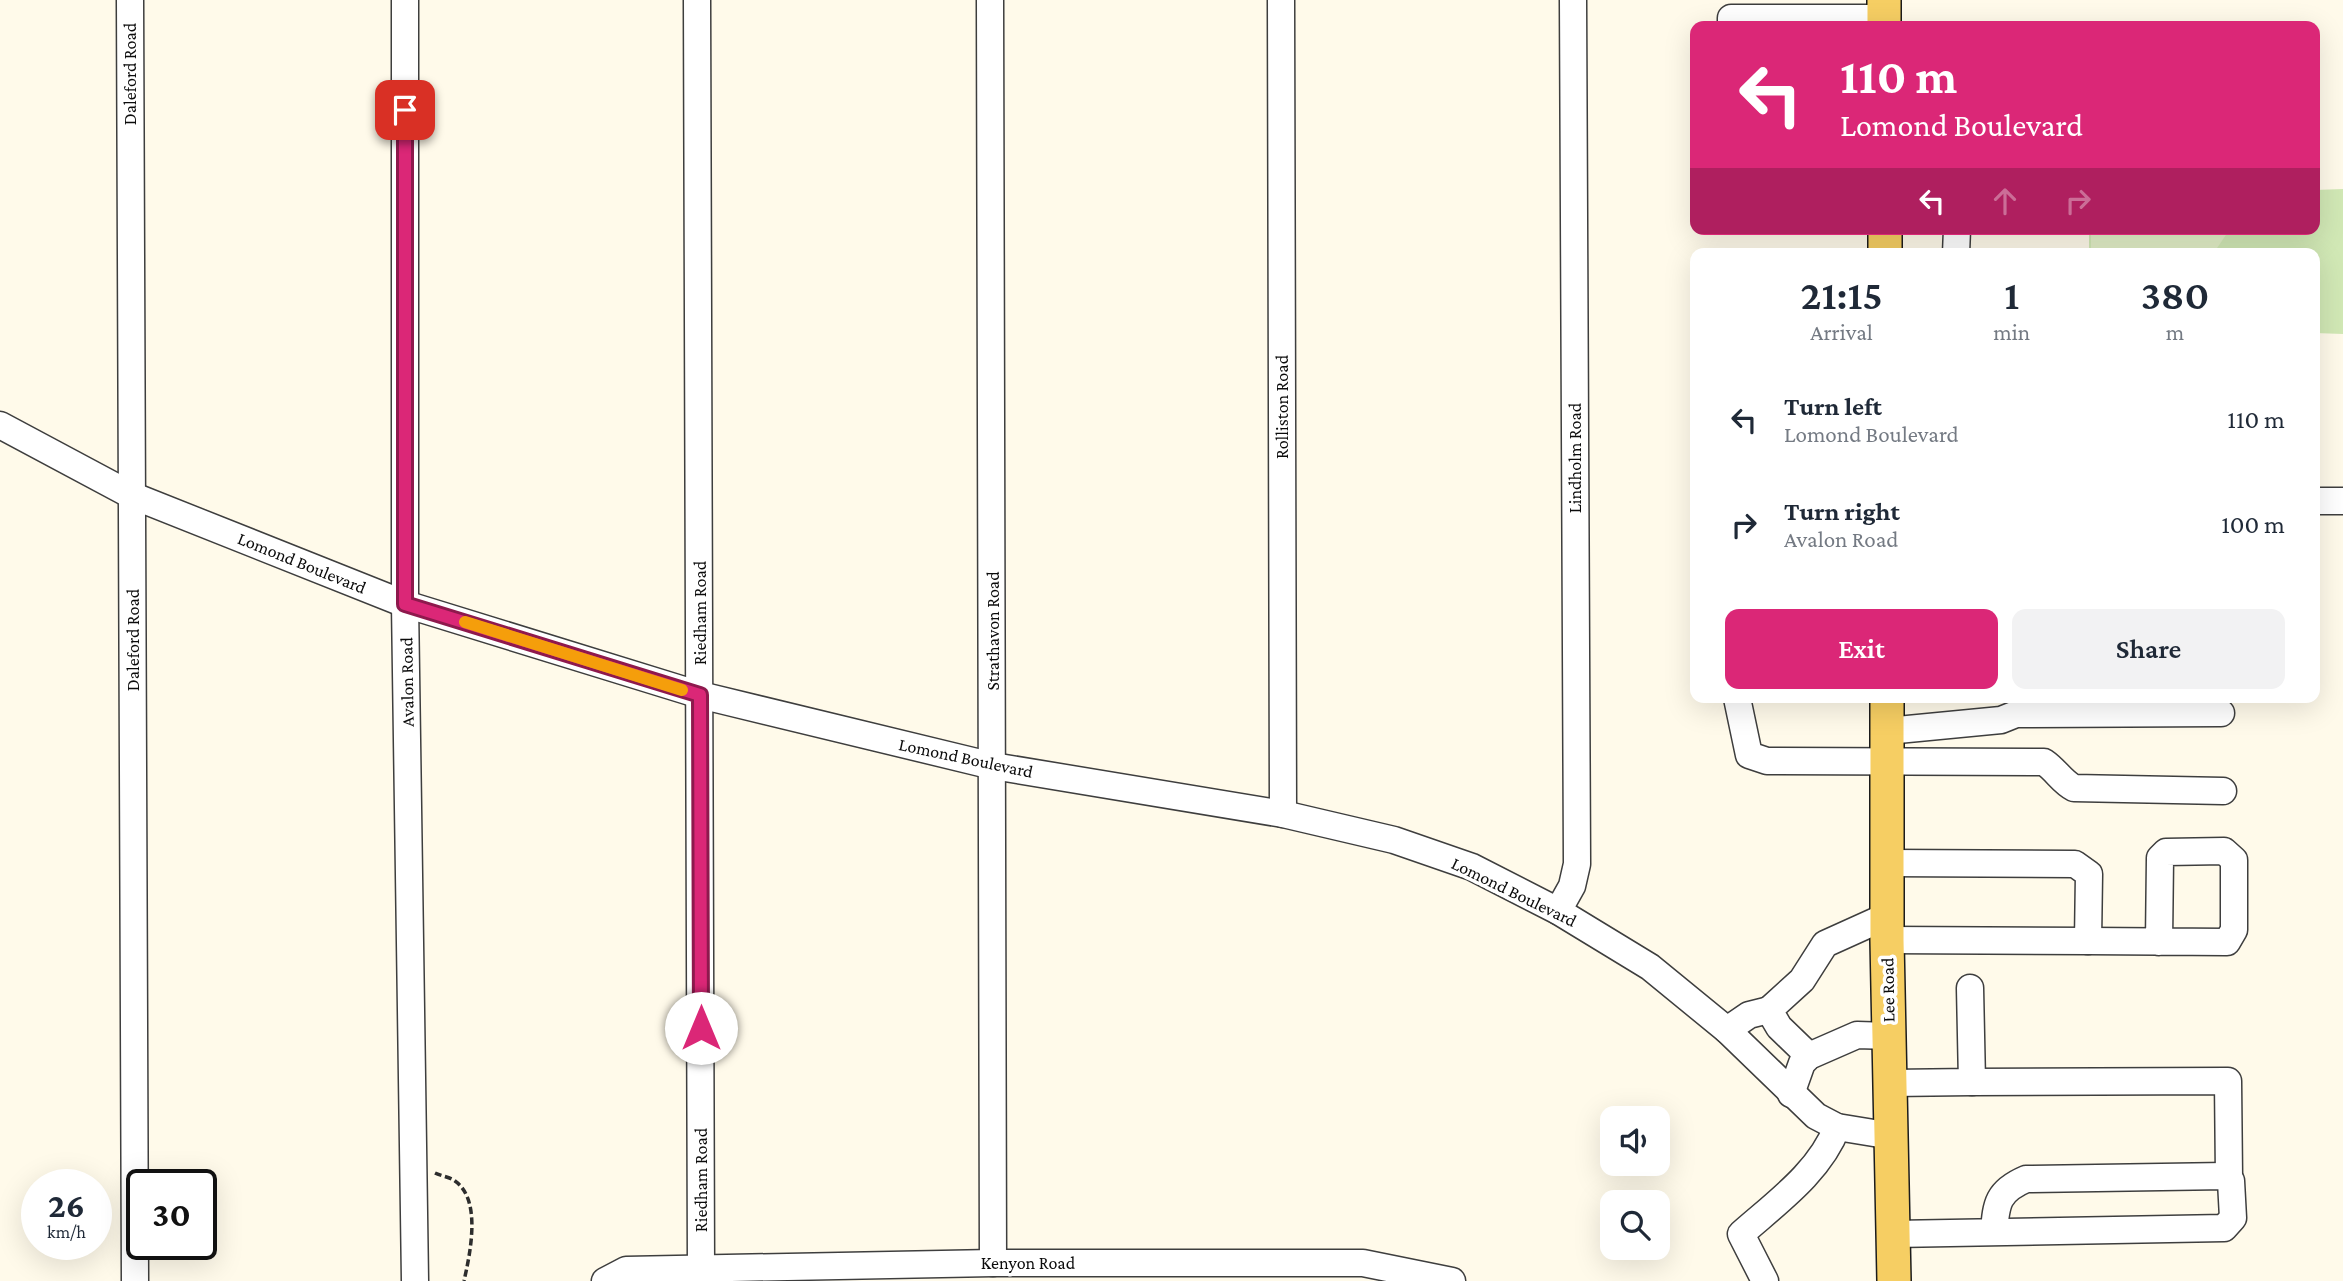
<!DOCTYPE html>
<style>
:root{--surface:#fff;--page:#f2f2f3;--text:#1f2937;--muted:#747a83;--accent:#db2777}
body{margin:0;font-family:"Crimson Pro",serif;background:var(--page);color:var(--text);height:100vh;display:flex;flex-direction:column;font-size:26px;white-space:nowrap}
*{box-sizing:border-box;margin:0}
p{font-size:23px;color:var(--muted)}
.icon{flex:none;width:38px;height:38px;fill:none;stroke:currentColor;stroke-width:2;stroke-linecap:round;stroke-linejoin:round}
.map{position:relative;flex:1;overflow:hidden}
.sheet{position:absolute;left:1690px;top:248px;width:630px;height:455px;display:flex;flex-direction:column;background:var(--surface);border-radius:14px;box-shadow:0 7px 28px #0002}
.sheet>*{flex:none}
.guide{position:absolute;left:1690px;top:21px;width:630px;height:214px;border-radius:14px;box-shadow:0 7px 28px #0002;background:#db2777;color:#fff;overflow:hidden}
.buttons{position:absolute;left:1600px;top:1106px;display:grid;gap:14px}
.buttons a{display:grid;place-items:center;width:70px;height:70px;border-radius:14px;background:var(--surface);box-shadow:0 7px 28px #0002;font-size:35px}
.speed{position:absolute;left:21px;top:1169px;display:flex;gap:14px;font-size:35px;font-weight:700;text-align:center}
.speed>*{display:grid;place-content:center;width:91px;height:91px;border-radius:50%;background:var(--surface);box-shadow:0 7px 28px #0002;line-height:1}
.speed small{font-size:18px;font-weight:400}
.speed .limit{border:4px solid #111;border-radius:10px;background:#fff;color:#111}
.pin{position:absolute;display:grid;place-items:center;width:60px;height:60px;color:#fff;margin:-30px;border-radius:14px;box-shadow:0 4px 10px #0006}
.me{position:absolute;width:77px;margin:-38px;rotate:0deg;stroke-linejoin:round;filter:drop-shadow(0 0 5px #0008)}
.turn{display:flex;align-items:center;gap:24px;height:147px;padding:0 35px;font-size:32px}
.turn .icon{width:91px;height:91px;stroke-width:2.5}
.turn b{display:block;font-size:49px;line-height:60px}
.lanes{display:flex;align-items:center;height:66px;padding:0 35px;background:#0003;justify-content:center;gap:35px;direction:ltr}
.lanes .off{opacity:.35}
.eta{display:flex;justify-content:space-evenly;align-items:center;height:119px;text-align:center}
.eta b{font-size:42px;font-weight:600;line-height:49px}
.action{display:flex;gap:14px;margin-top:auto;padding:14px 35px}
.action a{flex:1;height:80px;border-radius:14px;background:var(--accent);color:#fff;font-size:28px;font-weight:600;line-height:80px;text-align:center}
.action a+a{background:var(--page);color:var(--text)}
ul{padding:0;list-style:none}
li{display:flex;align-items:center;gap:21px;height:105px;padding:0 35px}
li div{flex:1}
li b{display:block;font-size:26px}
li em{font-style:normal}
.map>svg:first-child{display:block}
.green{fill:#d1e8b5}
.pitch{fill:#e2efc7}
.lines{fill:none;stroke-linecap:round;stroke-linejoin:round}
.minor-casing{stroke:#3e3e3e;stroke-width:29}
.major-casing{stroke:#1c1c1c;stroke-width:36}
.path{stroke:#2d2d2d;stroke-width:3.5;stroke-dasharray:7 3.5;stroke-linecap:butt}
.minor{stroke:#fff;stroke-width:26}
.major{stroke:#f6ce63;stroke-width:33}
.route-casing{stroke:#8e194d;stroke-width:18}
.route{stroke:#db2777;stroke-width:12}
.slow{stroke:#f59e0b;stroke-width:12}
.labels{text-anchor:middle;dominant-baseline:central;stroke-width:7;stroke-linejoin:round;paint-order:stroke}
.street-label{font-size:18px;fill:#0b0b0b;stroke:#fff}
</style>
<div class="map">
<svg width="2343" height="1281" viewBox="0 0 2343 1281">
<rect width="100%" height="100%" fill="#fffaea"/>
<!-- green -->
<path class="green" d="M2343 189V334L2315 333V254H2089V229H2315V190Z"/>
<!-- pitch -->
<path class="pitch" d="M2091 229H2230L2213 254H2091Z"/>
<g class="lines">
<defs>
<g id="minor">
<path d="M130 0 135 1281"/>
<path d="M405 0V604L415 1281"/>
<path d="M697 0 701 1267"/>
<path d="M990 0 993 1263"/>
<path d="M1281 0 1283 814"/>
<path d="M1731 26V18H1884"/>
<path d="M1956 254 1957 229"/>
<path d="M0 425 131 495 405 604 700 695 993 766 1283 814 1394 840 1472 867 1558 911 1650 967 1727 1030 1816 1116 1837 1127 1892 1136"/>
<path d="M2315 501H2343"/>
<path d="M1737 698 1749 755 1767 761 2044 762C2056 770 2062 782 2074 788L2223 791"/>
<path d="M1887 731 2001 720 2016 714 2221 713"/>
<path d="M1887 863 2075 864 2089 874 2088 941 1887 940"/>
<path d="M1558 911 1572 886 1577 864 1573 0"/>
<path d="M2088 941 2227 942 2234 930V860L2224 851 2166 852 2160 858 2159 942"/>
<path d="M1727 1030 1749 1015 1769 1010"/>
<path d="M1809 1056 1779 1027 1769 1010 1802 980 1825 944 1887 916"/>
<path d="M1972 1082 2228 1081 2229 1178"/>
<path d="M1891 1083 1972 1082 1970 988"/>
<path d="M1791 1094 1802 1063 1809 1056 1857 1035 1890 1036"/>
<path d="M1894 1234 2224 1228 2233 1218 2231 1181 2226 1176 2026 1179C1998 1191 1996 1203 1994 1232"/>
<path d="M605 1281 626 1270 993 1263H1363L1452 1281"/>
<path d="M1765 1281 1741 1234C1776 1203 1820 1172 1837 1127"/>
</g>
<g id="major">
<path d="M1884 0V26"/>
<path d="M1885 229V254"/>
<path d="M1887 698V940L1894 1281"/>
</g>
</defs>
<!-- minor casing -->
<use href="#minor" class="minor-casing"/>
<!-- major casing -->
<use href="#major" class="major-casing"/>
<!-- path -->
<path class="path" d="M435 1173C441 1176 450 1177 455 1181 482 1200 470 1254 464 1281"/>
<!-- minor -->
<use href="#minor" class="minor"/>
<!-- major -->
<use href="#major" class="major"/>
</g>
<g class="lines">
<defs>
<path id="route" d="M405 110V604L700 695 701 1028"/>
</defs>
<!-- route casing -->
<use href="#route" class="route-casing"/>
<!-- route -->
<use href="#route" class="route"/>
<!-- slow -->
<path class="slow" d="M465 622 682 690"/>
</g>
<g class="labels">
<!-- street labels -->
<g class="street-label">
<text transform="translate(130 74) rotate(-90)">Daleford Road</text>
<text transform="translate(1282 407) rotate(-90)">Rolliston Road</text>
<text transform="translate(1575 458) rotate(-90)">Lindholm Road</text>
<text transform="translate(302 563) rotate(22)">Lomond Boulevard</text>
<text transform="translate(700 613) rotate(-90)">Riedham Road</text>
<text transform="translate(993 631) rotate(-90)">Strathavon Road</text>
<text transform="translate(133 640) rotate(-90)">Daleford Road</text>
<text transform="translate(407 682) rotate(-91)">Avalon Road</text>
<text transform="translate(966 758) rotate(12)">Lomond Boulevard</text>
<text transform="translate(1514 892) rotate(26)">Lomond Boulevard</text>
<text transform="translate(1888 990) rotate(-91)">Lee Road</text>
<text transform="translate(701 1180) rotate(-90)">Riedham Road</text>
<text x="1028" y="1263">Kenyon Road</text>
</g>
</g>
</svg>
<div class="buttons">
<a><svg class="icon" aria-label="sound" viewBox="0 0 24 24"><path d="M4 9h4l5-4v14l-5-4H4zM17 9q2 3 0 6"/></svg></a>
<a><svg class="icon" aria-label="search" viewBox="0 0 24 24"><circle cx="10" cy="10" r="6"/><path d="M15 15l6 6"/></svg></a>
</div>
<div class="speed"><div>26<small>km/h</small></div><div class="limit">30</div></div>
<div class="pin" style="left:405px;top:110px;background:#d93025"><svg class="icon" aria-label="arrive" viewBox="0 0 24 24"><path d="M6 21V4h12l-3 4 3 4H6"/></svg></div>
<svg class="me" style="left:701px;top:1028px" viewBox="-20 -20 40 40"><circle r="19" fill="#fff"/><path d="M0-13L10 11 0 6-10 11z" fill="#db2777"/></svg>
<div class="guide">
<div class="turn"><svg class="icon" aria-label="left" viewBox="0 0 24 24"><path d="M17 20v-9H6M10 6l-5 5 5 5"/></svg><div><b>110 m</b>Lomond Boulevard</div></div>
<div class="lanes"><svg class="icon" aria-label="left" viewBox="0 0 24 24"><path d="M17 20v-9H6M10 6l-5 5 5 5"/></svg><svg class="icon off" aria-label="ahead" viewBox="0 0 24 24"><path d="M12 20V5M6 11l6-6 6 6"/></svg><svg class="icon off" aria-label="right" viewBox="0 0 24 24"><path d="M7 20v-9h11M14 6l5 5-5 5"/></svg></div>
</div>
<section class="sheet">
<div class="eta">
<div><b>21:15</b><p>Arrival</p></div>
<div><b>1</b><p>min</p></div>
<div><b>380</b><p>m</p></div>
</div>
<ul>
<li><svg class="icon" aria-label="left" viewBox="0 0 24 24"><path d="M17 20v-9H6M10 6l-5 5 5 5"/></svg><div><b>Turn left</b><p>Lomond Boulevard</p></div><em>110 m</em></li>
<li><svg class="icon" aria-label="right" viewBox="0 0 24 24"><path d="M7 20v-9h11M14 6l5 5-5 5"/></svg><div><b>Turn right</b><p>Avalon Road</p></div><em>100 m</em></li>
</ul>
<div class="action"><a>Exit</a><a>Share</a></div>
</section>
</div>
